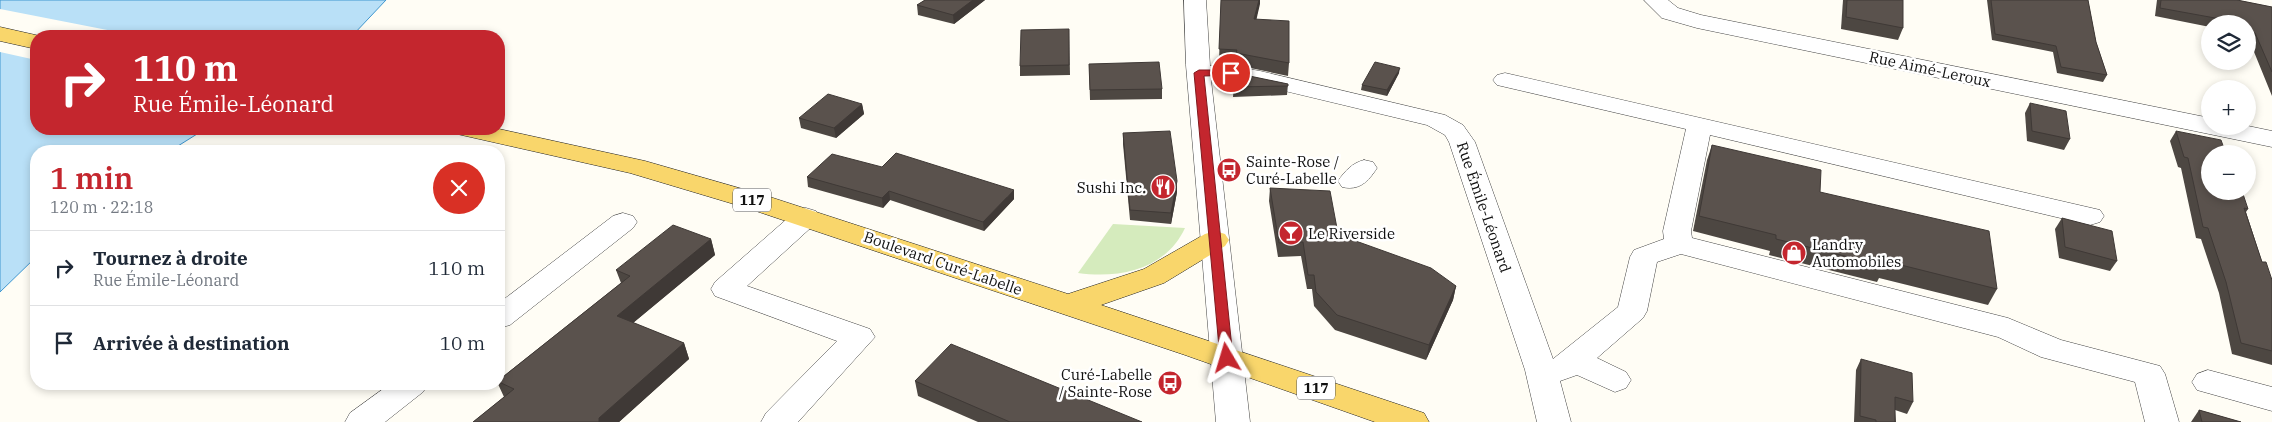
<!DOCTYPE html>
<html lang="fr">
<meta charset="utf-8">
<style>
:root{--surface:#fff;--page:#f6f6f7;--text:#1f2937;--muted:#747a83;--line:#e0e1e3;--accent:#c4262e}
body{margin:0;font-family:"IBM Plex Serif",serif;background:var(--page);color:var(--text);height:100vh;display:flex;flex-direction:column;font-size:19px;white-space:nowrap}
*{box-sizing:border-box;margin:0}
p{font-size:16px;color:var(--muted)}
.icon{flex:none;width:28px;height:28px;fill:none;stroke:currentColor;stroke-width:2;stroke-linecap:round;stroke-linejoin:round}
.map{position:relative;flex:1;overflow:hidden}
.sheet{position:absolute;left:30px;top:145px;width:475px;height:245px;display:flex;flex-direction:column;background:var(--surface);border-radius:20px;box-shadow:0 2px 8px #0003}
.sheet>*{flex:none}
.guide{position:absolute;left:30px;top:30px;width:475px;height:105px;border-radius:20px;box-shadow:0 2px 8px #0003;background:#c4262e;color:#fff;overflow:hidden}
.buttons{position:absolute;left:2201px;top:15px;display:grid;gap:10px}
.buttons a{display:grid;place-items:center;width:55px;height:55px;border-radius:50%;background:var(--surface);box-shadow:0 2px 8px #0003;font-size:25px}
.pin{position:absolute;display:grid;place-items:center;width:42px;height:42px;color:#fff;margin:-21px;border:2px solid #fff;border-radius:50%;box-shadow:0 1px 5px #0007}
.me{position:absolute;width:55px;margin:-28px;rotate:353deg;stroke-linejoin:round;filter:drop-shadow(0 0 4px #0008)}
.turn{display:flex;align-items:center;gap:18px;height:105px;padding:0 20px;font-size:22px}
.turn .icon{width:65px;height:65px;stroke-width:2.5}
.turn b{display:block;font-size:35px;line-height:42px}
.round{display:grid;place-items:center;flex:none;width:52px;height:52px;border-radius:26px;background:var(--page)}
.headline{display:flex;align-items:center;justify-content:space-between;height:85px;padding:0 20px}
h1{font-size:30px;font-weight:600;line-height:38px;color:var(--accent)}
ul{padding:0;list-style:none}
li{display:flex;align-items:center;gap:15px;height:75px;padding:0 20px;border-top:1px solid var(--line)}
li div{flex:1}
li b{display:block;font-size:19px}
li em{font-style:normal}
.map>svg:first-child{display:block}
.green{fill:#d5ebbd}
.water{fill:#b9e0f7;stroke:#3f96cf}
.pier{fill:#fffdf5}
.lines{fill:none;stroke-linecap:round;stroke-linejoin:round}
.minor-casing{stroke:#444;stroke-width:1}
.major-casing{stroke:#222;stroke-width:1}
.minor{fill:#fff;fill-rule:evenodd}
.major{fill:#f9d66b;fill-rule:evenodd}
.wall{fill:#4d4742}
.shaded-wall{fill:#3f3936}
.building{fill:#5a524d;stroke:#3f3936}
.route{fill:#c4262e;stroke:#7f191e}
.labels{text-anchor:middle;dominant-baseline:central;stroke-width:5;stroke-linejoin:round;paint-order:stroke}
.shield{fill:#fff;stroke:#585858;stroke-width:1}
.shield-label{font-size:14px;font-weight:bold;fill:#111}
.street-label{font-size:15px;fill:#111;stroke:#fff}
.poi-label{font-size:15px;fill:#111;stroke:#fff;text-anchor:start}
</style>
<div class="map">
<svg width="2272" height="422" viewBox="0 0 2272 422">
<rect width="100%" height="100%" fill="#fffdf5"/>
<!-- green -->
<path class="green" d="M1113 224 1185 228C1166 269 1120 279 1078 273Z"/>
<!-- water -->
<path class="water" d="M0 0H386L352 36H36V129H205L170 151H36V257L0 292Z"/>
<!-- pier -->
<path class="pier" d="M0 9 138 36H36V60L0 52Z"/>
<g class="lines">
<defs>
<g id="minor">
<path d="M1184 0H1206L1210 66H1231L1260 71 1445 115 1463 125 1475 142 1553 359 1618 307 1630 257 1634 250 1664 239 1663 231 1686 129 1497 85 1493 80 1497 75 1505 73 2100 210 2104 216 2100 222 2090 225 1710 135 1691 231 1692 238 2008 318 2061 340 2160 366 2165 374 2179 422H2145L2135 382 2041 357 1998 337 1681 254 1657 262 1647 311 1643 318 1597 358 1626 372 1631 380 1626 388 1615 392 1577 375 1560 381 1571 422H1537L1525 370 1449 142 1445 135 1427 125 1260 85 1231 80H1211L1250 422H1216L1186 65Z"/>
<path d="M1644 0H1668L1678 8 1701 15 2210 118V126H2248L2272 131V147L1697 28 1662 18Z"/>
<path d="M1364 160 1373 162 1377 168C1368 182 1359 191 1342 187L1338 181C1345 171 1352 163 1364 160Z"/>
<path d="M806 208 816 211 820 217 816 223 747 286 870 329 875 337 798 422H761L766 413 837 341 715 296 711 289 715 282 796 211Z"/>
<path d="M623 213 633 216 637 222 633 228 510 325 499 328V303L613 216Z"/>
<path d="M2208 370 2272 387V411L2197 390 2192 382 2197 374Z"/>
<path d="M390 384H428L423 392 385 422H345L350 413Z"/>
</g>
<g id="major">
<path d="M0 27 40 36H36V49L0 41Z"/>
<path d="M453 129H499L645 161 767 196 1068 294 1144 269 1205 234 1215 231 1225 234 1229 240 1225 246 1164 283 1101 305 1424 413 1429 422H1375L1185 355 747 208 630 173 457 134Z"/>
</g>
</defs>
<!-- minor casing -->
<use href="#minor" class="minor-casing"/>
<!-- major casing -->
<use href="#major" class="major-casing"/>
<!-- minor -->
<use href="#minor" class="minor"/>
<!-- major -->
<use href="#major" class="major"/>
</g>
<!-- wall -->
<g class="wall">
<path d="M925 0H985L954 24 918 15 917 5Z"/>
<path d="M1221 0H1260L1256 19 1289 63 1288 76 1236 65V62L1219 61Z"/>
<path d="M1843 0H1903V28L1898 40 1841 29Z"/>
<path d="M1987 0H2088L2096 42 2107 75 2103 82 2057 73 2053 52 1992 40Z"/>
<path d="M2157 0H2237L2272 7V96L2250 42H2248V24H2210V27L2155 16Z"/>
<path d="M1069 29 1070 75 1020 76V66Z"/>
<path d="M1089 64 1162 89V99L1090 100Z"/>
<path d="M1235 73 1288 84 1287 95 1233 97Z"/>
<path d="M1399 73 1387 96 1361 90 1362 85Z"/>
<path d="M2030 103 2070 139 2064 150 2027 141 2025 113Z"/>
<path d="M862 104 864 114 836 138 801 128 799 118Z"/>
<path d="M2176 131 2210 154 2248 209 2246 212 2262 262 2272 280V365L2232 354 2219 293 2201 239 2196 238 2181 168 2178 167 2170 141Z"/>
<path d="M1123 133 1177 192 1171 224 1130 220 1123 144Z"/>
<path d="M1712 145 1820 192 1997 289 1988 305 1879 278 1877 282 1769 255 1770 251 1693 231 1707 160Z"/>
<path d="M882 167 1014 199 984 231 890 200 883 208 808 187 807 177Z"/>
<path d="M1270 188 1339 239 1456 286 1453 300 1426 360 1335 330 1314 306 1312 289H1307L1301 256 1278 257 1269 201Z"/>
<path d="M2062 218 2117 261 2110 271 2059 258 2055 229Z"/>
<path d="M711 239 715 255 633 323 684 343 689 359 619 422H473L504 397 498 384 499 380 621 283 616 270Z"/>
<path d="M1861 359 1913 402 1907 414 1895 410 1896 422H1854L1856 370Z"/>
<path d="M915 381 1142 422H978L918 396Z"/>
<path d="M2199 410 2241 422H2191Z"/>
</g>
<!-- shaded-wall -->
<g class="shaded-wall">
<path d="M973 0H985L954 24 953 15Z"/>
<path d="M1259 0H1260V4L1254 30V19Z"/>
<path d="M1400 68 1399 73 1387 96V90Z"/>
<path d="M862 104 864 114 836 138 834 128Z"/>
<path d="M1177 181V192L1171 224V213Z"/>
<path d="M1014 190V199L984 231 983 222Z"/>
<path d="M889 191 890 200 883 208 882 198Z"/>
<path d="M711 239 715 255 622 332 617 316Z"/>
<path d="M1456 286 1453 300 1426 360 1429 345Z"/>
<path d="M684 343 689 359 619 422H599V418Z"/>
</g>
<!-- building -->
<g class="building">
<path d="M925 0H973L953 15 917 5Z"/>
<path d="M1221 0H1259L1254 19 1289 21V63L1236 53 1237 50 1219 49Z"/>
<path d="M1847 0H1903V28L1846 17Z"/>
<path d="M1991 0H2088L2096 42 2107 75 2061 67 2056 46 1995 34Z"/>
<path d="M2161 0H2237L2272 7V72L2255 33 2250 32 2248 24 2160 8Z"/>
<path d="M1069 29V65L1020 66 1021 30Z"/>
<path d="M1159 62 1162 89 1090 90 1089 64Z"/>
<path d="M1375 62 1400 68 1387 90 1362 85Z"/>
<path d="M1235 73 1288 84V86L1233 87Z"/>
<path d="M828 94 862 104 834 128 799 118Z"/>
<path d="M2030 103 2066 111 2070 139 2032 131Z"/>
<path d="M1170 131 1177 181 1171 213 1130 210 1123 133Z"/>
<path d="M2176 131 2221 140 2226 154H2210V191H2242L2248 209 2244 208 2262 262H2266L2272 280V351L2241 343 2226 282 2208 228 2203 227 2188 158 2184 157Z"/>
<path d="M1712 145 1821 170 1820 192 1989 231 1997 289 1885 261V266L1776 239V235L1699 216Z"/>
<path d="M896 153 1014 190 983 222 889 191 882 198 807 177 832 154 882 167Z"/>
<path d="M1270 188 1330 191 1339 239 1353 240 1431 268 1456 286 1429 345 1337 315 1316 292 1314 275H1308L1303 242 1279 243Z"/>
<path d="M2062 218 2112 231 2117 261 2065 247Z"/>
<path d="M673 225 711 239 617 316 684 343 599 418V422H473L514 389 499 382V380L630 276 616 270Z"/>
<path d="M951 344 1142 422H1010L915 381Z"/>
<path d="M1861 359 1912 373 1913 402 1895 397V422H1876V420L1860 416Z"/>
<path d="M2199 410 2241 422H2202Z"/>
</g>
<!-- route -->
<path class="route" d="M1231 70 1236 73 1235 75 1204 76 1233 358 1227 362 1220 358 1194 73 1199 70Z"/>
<!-- icons -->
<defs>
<symbol id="bus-disc" viewBox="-11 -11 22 22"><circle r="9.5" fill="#c4262e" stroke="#fff"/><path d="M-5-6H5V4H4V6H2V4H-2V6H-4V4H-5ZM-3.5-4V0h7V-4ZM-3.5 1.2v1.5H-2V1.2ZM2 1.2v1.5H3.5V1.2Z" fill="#fff"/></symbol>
<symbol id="restaurant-disc" viewBox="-11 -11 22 22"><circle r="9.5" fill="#c4262e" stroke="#fff"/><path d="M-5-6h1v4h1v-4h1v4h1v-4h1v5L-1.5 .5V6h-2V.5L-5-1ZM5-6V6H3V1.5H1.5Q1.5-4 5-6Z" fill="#fff"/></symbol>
<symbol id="bar-disc" viewBox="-11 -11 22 22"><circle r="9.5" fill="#c4262e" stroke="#fff"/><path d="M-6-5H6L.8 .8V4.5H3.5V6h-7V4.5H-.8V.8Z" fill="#fff"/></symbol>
<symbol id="shop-disc" viewBox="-11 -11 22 22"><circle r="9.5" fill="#c4262e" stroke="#fff"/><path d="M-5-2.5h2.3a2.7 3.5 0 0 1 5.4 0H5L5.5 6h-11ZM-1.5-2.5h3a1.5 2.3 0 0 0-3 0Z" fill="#fff"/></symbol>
</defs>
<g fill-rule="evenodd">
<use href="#bus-disc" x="1215" y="156" width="28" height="28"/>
<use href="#restaurant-disc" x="1149" y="173" width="28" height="28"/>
<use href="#bar-disc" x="1277" y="219" width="28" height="28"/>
<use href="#shop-disc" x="1780" y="239" width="28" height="28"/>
<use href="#bus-disc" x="1156" y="369" width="28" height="28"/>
</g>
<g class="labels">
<!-- shield labels -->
<g class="shield">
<rect x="733" y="188.5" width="38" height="23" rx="4"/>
<rect x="1297" y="376.5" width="38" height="23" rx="4"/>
</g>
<g class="shield-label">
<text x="752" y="200">117</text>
<text x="1316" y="388">117</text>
</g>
<!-- street labels -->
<g class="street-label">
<text transform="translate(1930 69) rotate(12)">Rue Aimé-Leroux</text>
<text transform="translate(1484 207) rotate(71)">Rue Émile-Léonard</text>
<text transform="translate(943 263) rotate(19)">Boulevard Curé-Labelle</text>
</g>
<!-- poi labels -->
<g class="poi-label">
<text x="1246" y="161">Sainte-Rose /<tspan x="1246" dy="17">Curé-Labelle</tspan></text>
<text x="1146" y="187" text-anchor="end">Sushi Inc.</text>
<text x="1308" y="233">Le Riverside</text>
<text x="1812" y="244">Landry<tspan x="1812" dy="17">Automobiles</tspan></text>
<text x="1152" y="374" text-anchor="end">Curé-Labelle<tspan x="1152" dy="17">/ Sainte-Rose</tspan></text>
</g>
</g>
</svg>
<div class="buttons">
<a><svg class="icon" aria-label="layers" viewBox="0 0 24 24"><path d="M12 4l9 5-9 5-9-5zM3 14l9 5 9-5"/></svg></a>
<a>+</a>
<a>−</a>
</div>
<div class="pin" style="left:1231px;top:73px;background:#d93025"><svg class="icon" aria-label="arrive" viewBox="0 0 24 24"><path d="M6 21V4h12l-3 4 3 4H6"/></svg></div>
<svg class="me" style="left:1227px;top:358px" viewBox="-20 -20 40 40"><path d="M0-17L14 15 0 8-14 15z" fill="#c4262e" stroke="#fff" stroke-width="4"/></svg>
<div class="guide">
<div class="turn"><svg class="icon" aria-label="right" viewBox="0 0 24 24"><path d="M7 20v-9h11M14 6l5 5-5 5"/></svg><div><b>110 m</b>Rue Émile-Léonard</div></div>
</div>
<section class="sheet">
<div class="headline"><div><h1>1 min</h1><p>120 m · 22:18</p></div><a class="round" style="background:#d93025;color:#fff"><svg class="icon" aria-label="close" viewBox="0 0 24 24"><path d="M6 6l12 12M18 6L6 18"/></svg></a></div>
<ul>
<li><svg class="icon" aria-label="right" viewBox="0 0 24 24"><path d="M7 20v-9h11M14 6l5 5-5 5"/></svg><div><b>Tournez à droite</b><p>Rue Émile-Léonard</p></div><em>110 m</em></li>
<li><svg class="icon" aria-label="arrive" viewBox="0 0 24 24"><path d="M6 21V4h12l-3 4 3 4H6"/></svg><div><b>Arrivée à destination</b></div><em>10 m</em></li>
</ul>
</section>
</div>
